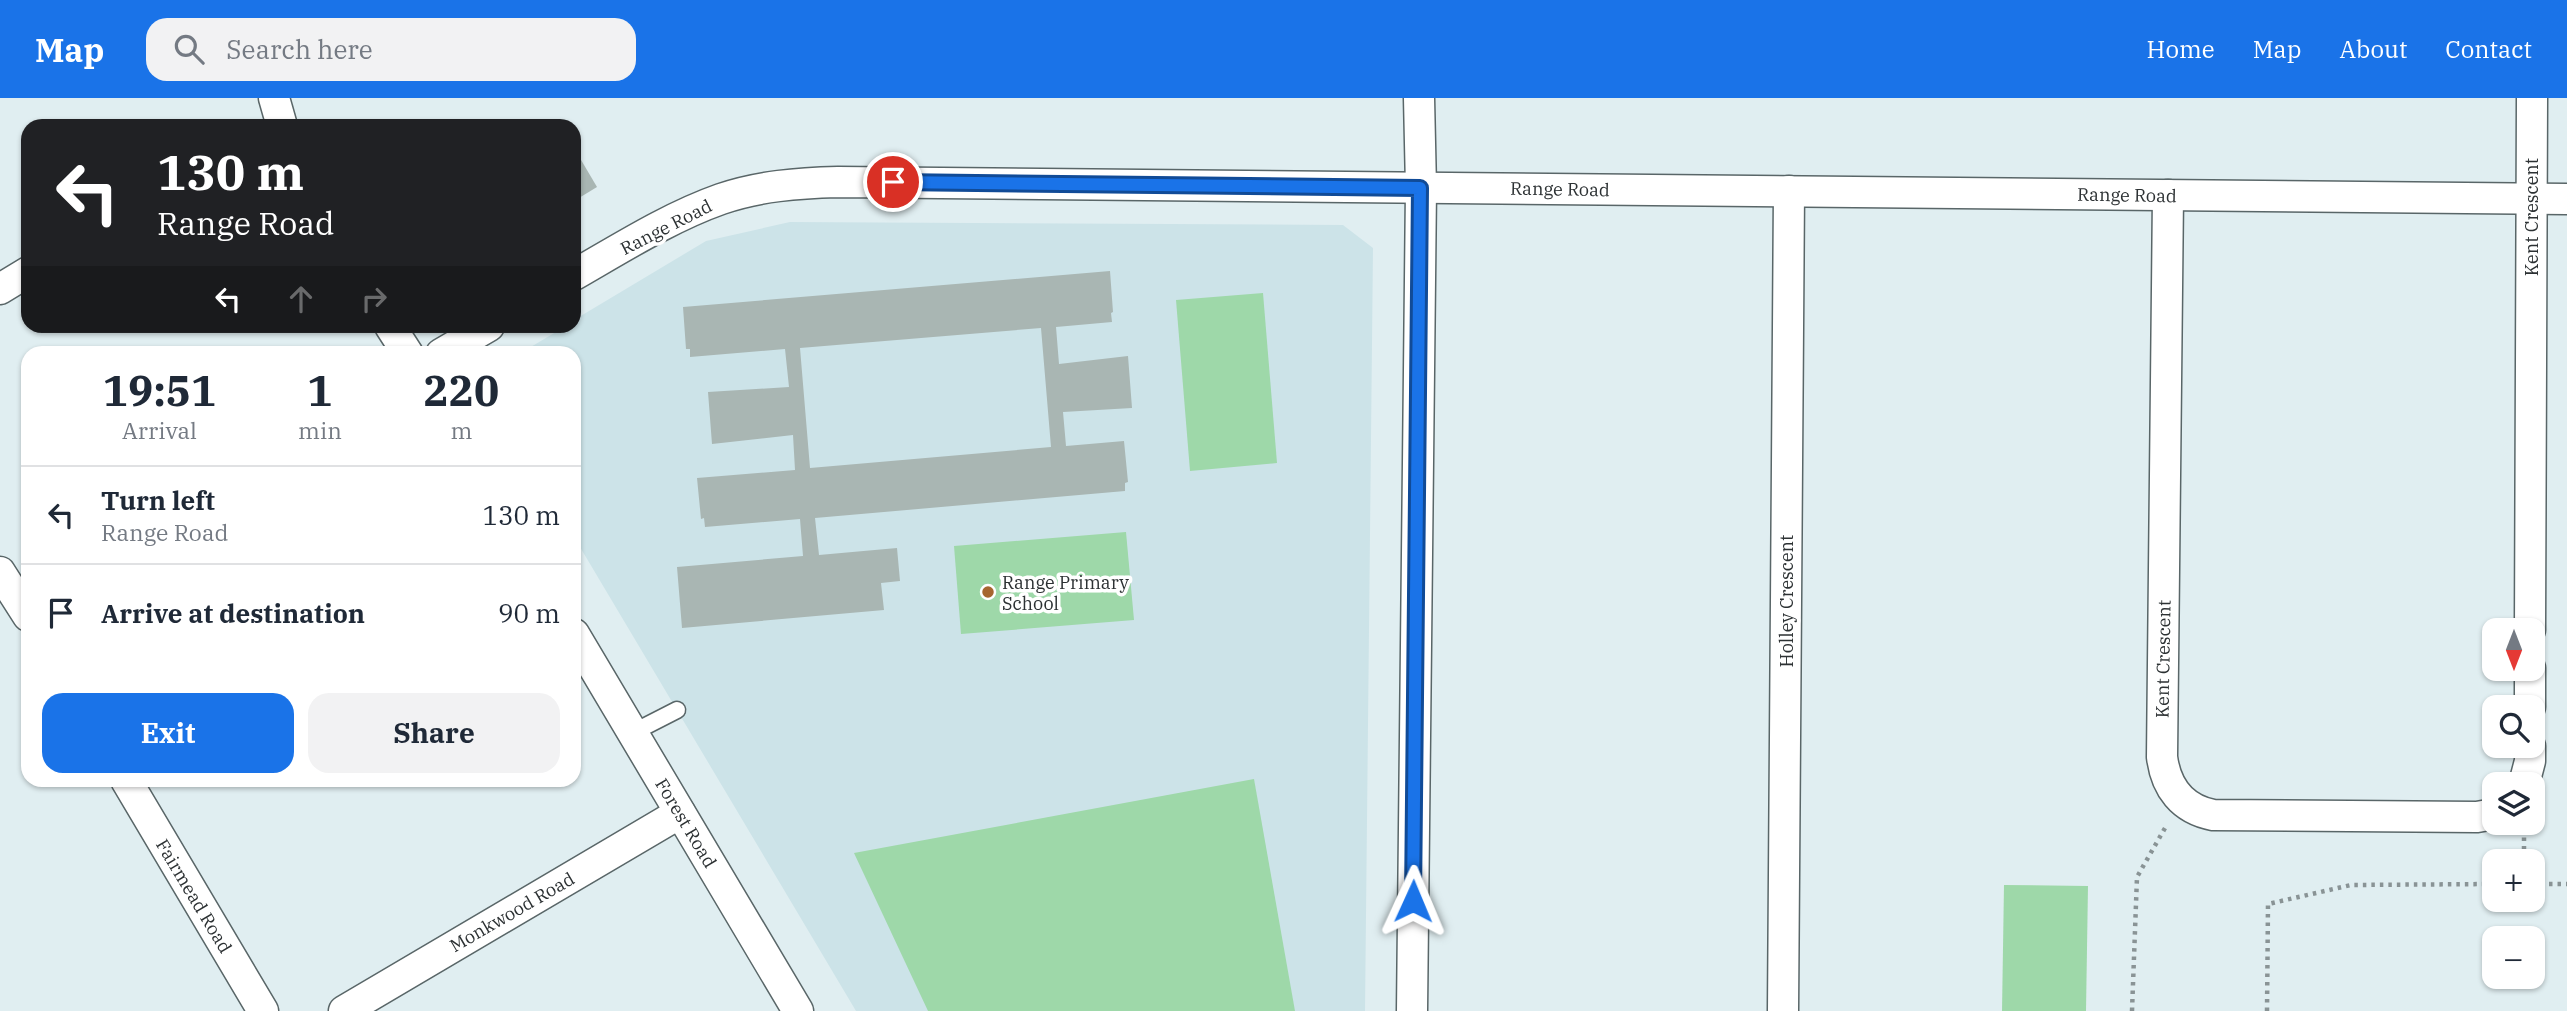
<!DOCTYPE html>
<meta charset="utf-8">
<style>
:root{--surface:#fff;--page:#f2f2f3;--text:#1f2937;--muted:#747a83;--line:#e0e1e3;--accent:#1a73e8}
body{margin:0;font-family:"IBM Plex Serif",serif;background:var(--page);color:var(--text);height:100vh;display:flex;flex-direction:column;font-size:26px;white-space:nowrap}
*{box-sizing:border-box;margin:0}
p{font-size:23px;color:var(--muted)}
.icon{flex:none;width:38px;height:38px;fill:none;stroke:currentColor;stroke-width:2;stroke-linecap:round;stroke-linejoin:round}
.map{position:relative;flex:1;overflow:hidden}
.drawer{position:absolute;left:21px;top:248px;width:560px;height:441px;display:flex;flex-direction:column;background:var(--surface);border-radius:21px;box-shadow:0 2px 5px #0004}
.drawer>*{flex:none}
.hud{position:absolute;left:21px;top:21px;width:560px;height:214px;border-radius:21px;box-shadow:0 2px 5px #0004;background:#202124;color:#fff;overflow:hidden}
.needle{width:46px;rotate:180deg}
.controls{position:absolute;left:2482px;top:520px;display:grid;gap:14px}
.controls a{display:grid;place-items:center;width:63px;height:63px;border-radius:14px;background:var(--surface);box-shadow:0 2px 5px #0004;font-size:35px}
.pin{position:absolute;display:grid;place-items:center;width:60px;height:60px;color:#fff;margin:-30px;border:4px solid #fff;border-radius:50%;box-shadow:0 2px 7px #0007}
.me{position:absolute;width:77px;margin:-38px;rotate:1deg;stroke-linejoin:round;filter:drop-shadow(0 0 5px #0008)}
.turn{display:flex;align-items:center;gap:24px;height:147px;padding:0 21px;font-size:32px}
.turn .icon{width:91px;height:91px;stroke-width:2.5}
.turn b{display:block;font-size:49px;line-height:60px}
.lanes{display:flex;align-items:center;height:66px;padding:0 21px;background:#0003;justify-content:center;gap:35px;direction:ltr}
.lanes .off{opacity:.35}
.eta{display:flex;justify-content:space-evenly;align-items:center;height:119px;text-align:center}
.eta b{font-size:42px;font-weight:700;line-height:49px}
.button{display:flex;gap:14px;margin-top:auto;padding:14px 21px}
.button a{flex:1;height:80px;border-radius:21px;background:var(--accent);color:#fff;font-size:28px;font-weight:700;line-height:80px;text-align:center}
.button a+a{background:var(--page);color:var(--text)}
ul{padding:0;list-style:none}
li{display:flex;align-items:center;gap:21px;height:98px;padding:0 21px;border-top:2px solid var(--line)}
li div{flex:1}
li b{display:block;font-size:26px}
li em{font-style:normal}
header{display:flex;align-items:center;gap:42px;box-sizing:border-box;height:98px;padding:0 35px;background:var(--accent);color:#fff}
header strong{font-size:33px}
nav{display:flex;gap:38px;margin-inline-start:auto;font-size:24px}
.search{width:490px;height:63px;background:var(--page);display:flex;align-items:center;gap:18px;box-sizing:border-box;padding:0 24px;border-radius:21px;color:var(--muted);font-size:26px}
.map>svg:first-child{display:block}
.built{fill:#cce3e8}
.green{fill:#9ed8a9}
.building{fill:#a9b6b3;fill-rule:evenodd}
.lines{fill:none;stroke-linecap:round;stroke-linejoin:round}
.service-casing{stroke:#596668;stroke-width:19}
.minor-casing{stroke:#596668;stroke-width:33}
.path{stroke:#899395;stroke-width:4.5;stroke-dasharray:3.5 5;stroke-linecap:butt}
.service{stroke:#fff;stroke-width:16}
.minor{stroke:#fff;stroke-width:30}
.route-casing{stroke:#114b97;stroke-width:18}
.route{stroke:#1a73e8;stroke-width:12}
.poi-dot{fill:#a6652f;stroke:#fff;stroke-width:2.5}
.labels{text-anchor:middle;dominant-baseline:central;stroke-width:7;stroke-linejoin:round;paint-order:stroke}
.street-label{font-size:18px;fill:#2c3133;stroke:#fff}
.poi-label{font-size:18px;fill:#2c3133;stroke:#fff;text-anchor:start}
</style>
<header>
<strong>Map</strong>
<div class="search"><svg class="icon" aria-label="search" viewBox="0 0 24 24"><circle cx="10" cy="10" r="6"/><path d="M15 15l6 6"/></svg>Search here</div>
<nav><a>Home</a><a>Map</a><a>About</a><a>Contact</a></nav>
</header>
<div class="map">
<svg width="2567" height="913" viewBox="0 0 2567 913">
<rect width="100%" height="100%" fill="#e0eef1"/>
<!-- built -->
<path class="built" d="M790 124 1343 127 1373 150 1365 913H856L574 439V256H519L566 228H574V222L706 143Z"/>
<!-- green -->
<g class="green">
<path d="M1263 195 1277 365 1190 373 1176 202Z"/>
<path d="M1126 434 1134 522 961 536 954 448Z"/>
<path d="M1254 681 1295 913H928L854 755Z"/>
<path d="M2004 787 2088 788 2086 913H2002Z"/>
</g>
<!-- building -->
<g class="building">
<path d="M574 50 597 89 574 103Z"/>
<path d="M1110 173 1113 214 1111 215 1112 224 1056 229 1059 266 1128 258 1132 310 1063 314 1066 348 1124 343 1128 384 1125 385V393L815 420 819 457 897 450 900 483 881 485 884 512 682 530 677 469 803 458 800 421 705 429 704 420 701 421 697 380 795 372 793 337 712 346 708 294 789 289 785 251 690 259V251H686L683 209ZM1041 230 1051 349 810 370 800 250Z"/>
</g>
<g class="lines">
<defs>
<path id="service" d="M632 635 677 612"/>
<g id="minor">
<path d="M274 0 282 28"/>
<path d="M2168 97 2162 659C2166 690 2182 711 2213 717L2477 719 2494 716"/>
<path d="M574 177C621 150 670 119 721 101 759 88 798 85 838 84L2567 101"/>
<path d="M0 191 28 174"/>
<path d="M390 228 408 256"/>
<path d="M441 256 489 228"/>
<path d="M0 474 28 518"/>
<path d="M2530 532 2532 0"/>
<path d="M574 536 798 913"/>
<path d="M2530 609V570"/>
<path d="M126 682 263 913"/>
<path d="M2524 686 2530 663V648"/>
<path d="M344 913 680 715"/>
<path d="M1412 913 1421 90 1419 0"/>
<path d="M1783 913 1789 93"/>
</g>
</defs>
<!-- service casing -->
<use href="#service" class="service-casing"/>
<!-- minor casing -->
<use href="#minor" class="minor-casing"/>
<!-- path -->
<g class="path">
<path d="M2524 731V763"/>
<path d="M2532 786H2567"/>
<path d="M2525 802V810"/>
<path d="M2132 913 2137 779 2165 730"/>
<path d="M2267 913 2268 806 2351 787 2494 786"/>
</g>
<!-- service -->
<use href="#service" class="service"/>
<!-- minor -->
<use href="#minor" class="minor"/>
</g>
<g class="lines">
<defs>
<path id="route" d="M893 84 1420 90 1413 803"/>
</defs>
<!-- route casing -->
<use href="#route" class="route-casing"/>
<!-- route -->
<use href="#route" class="route"/>
</g>
<!-- markers -->
<circle class="poi-dot" cx="988" cy="494" r="7"/>
<g class="labels">
<!-- street labels -->
<g class="street-label">
<text transform="translate(1560 91) rotate(1)">Range Road</text>
<text transform="translate(2127 97) rotate(1)">Range Road</text>
<text transform="translate(2531 119) rotate(-90)">Kent Crescent</text>
<text transform="translate(666 129) rotate(-27)">Range Road</text>
<text transform="translate(1786 503) rotate(-90)">Holley Crescent</text>
<text transform="translate(2163 561) rotate(-89)">Kent Crescent</text>
<text transform="translate(686 725) rotate(59)">Forest Road</text>
<text transform="translate(194 798) rotate(59)">Fairmead Road</text>
<text transform="translate(512 814) rotate(-30)">Monkwood Road</text>
</g>
<!-- poi labels -->
<g class="poi-label">
<text x="1002" y="484">Range Primary<tspan x="1002" dy="21">School</tspan></text>
</g>
</g>
</svg>
<div class="controls">
<a><svg class="needle" viewBox="-14 -14 28 28"><path d="M0-13l5 13h-10z" fill="#e53935"/><path d="M0 13l5-13h-10z" fill="#747a83"/></svg></a>
<a><svg class="icon" aria-label="search" viewBox="0 0 24 24"><circle cx="10" cy="10" r="6"/><path d="M15 15l6 6"/></svg></a>
<a><svg class="icon" aria-label="layers" viewBox="0 0 24 24"><path d="M12 4l9 5-9 5-9-5zM3 14l9 5 9-5"/></svg></a>
<a>+</a>
<a>−</a>
</div>
<div class="pin" style="left:893px;top:84px;background:#d93025"><svg class="icon" aria-label="arrive" viewBox="0 0 24 24"><path d="M6 21V4h12l-3 4 3 4H6"/></svg></div>
<svg class="me" style="left:1413px;top:803px" viewBox="-20 -20 40 40"><path d="M0-17L14 15 0 8-14 15z" fill="#1a73e8" stroke="#fff" stroke-width="4"/></svg>
<div class="hud">
<div class="turn"><svg class="icon" aria-label="left" viewBox="0 0 24 24"><path d="M17 20v-9H6M10 6l-5 5 5 5"/></svg><div><b>130 m</b>Range Road</div></div>
<div class="lanes"><svg class="icon" aria-label="left" viewBox="0 0 24 24"><path d="M17 20v-9H6M10 6l-5 5 5 5"/></svg><svg class="icon off" aria-label="ahead" viewBox="0 0 24 24"><path d="M12 20V5M6 11l6-6 6 6"/></svg><svg class="icon off" aria-label="right" viewBox="0 0 24 24"><path d="M7 20v-9h11M14 6l5 5-5 5"/></svg></div>
</div>
<section class="drawer">
<div class="eta">
<div><b>19:51</b><p>Arrival</p></div>
<div><b>1</b><p>min</p></div>
<div><b>220</b><p>m</p></div>
</div>
<ul>
<li><svg class="icon" aria-label="left" viewBox="0 0 24 24"><path d="M17 20v-9H6M10 6l-5 5 5 5"/></svg><div><b>Turn left</b><p>Range Road</p></div><em>130 m</em></li>
<li><svg class="icon" aria-label="arrive" viewBox="0 0 24 24"><path d="M6 21V4h12l-3 4 3 4H6"/></svg><div><b>Arrive at destination</b></div><em>90 m</em></li>
</ul>
<div class="button"><a>Exit</a><a>Share</a></div>
</section>
</div>
